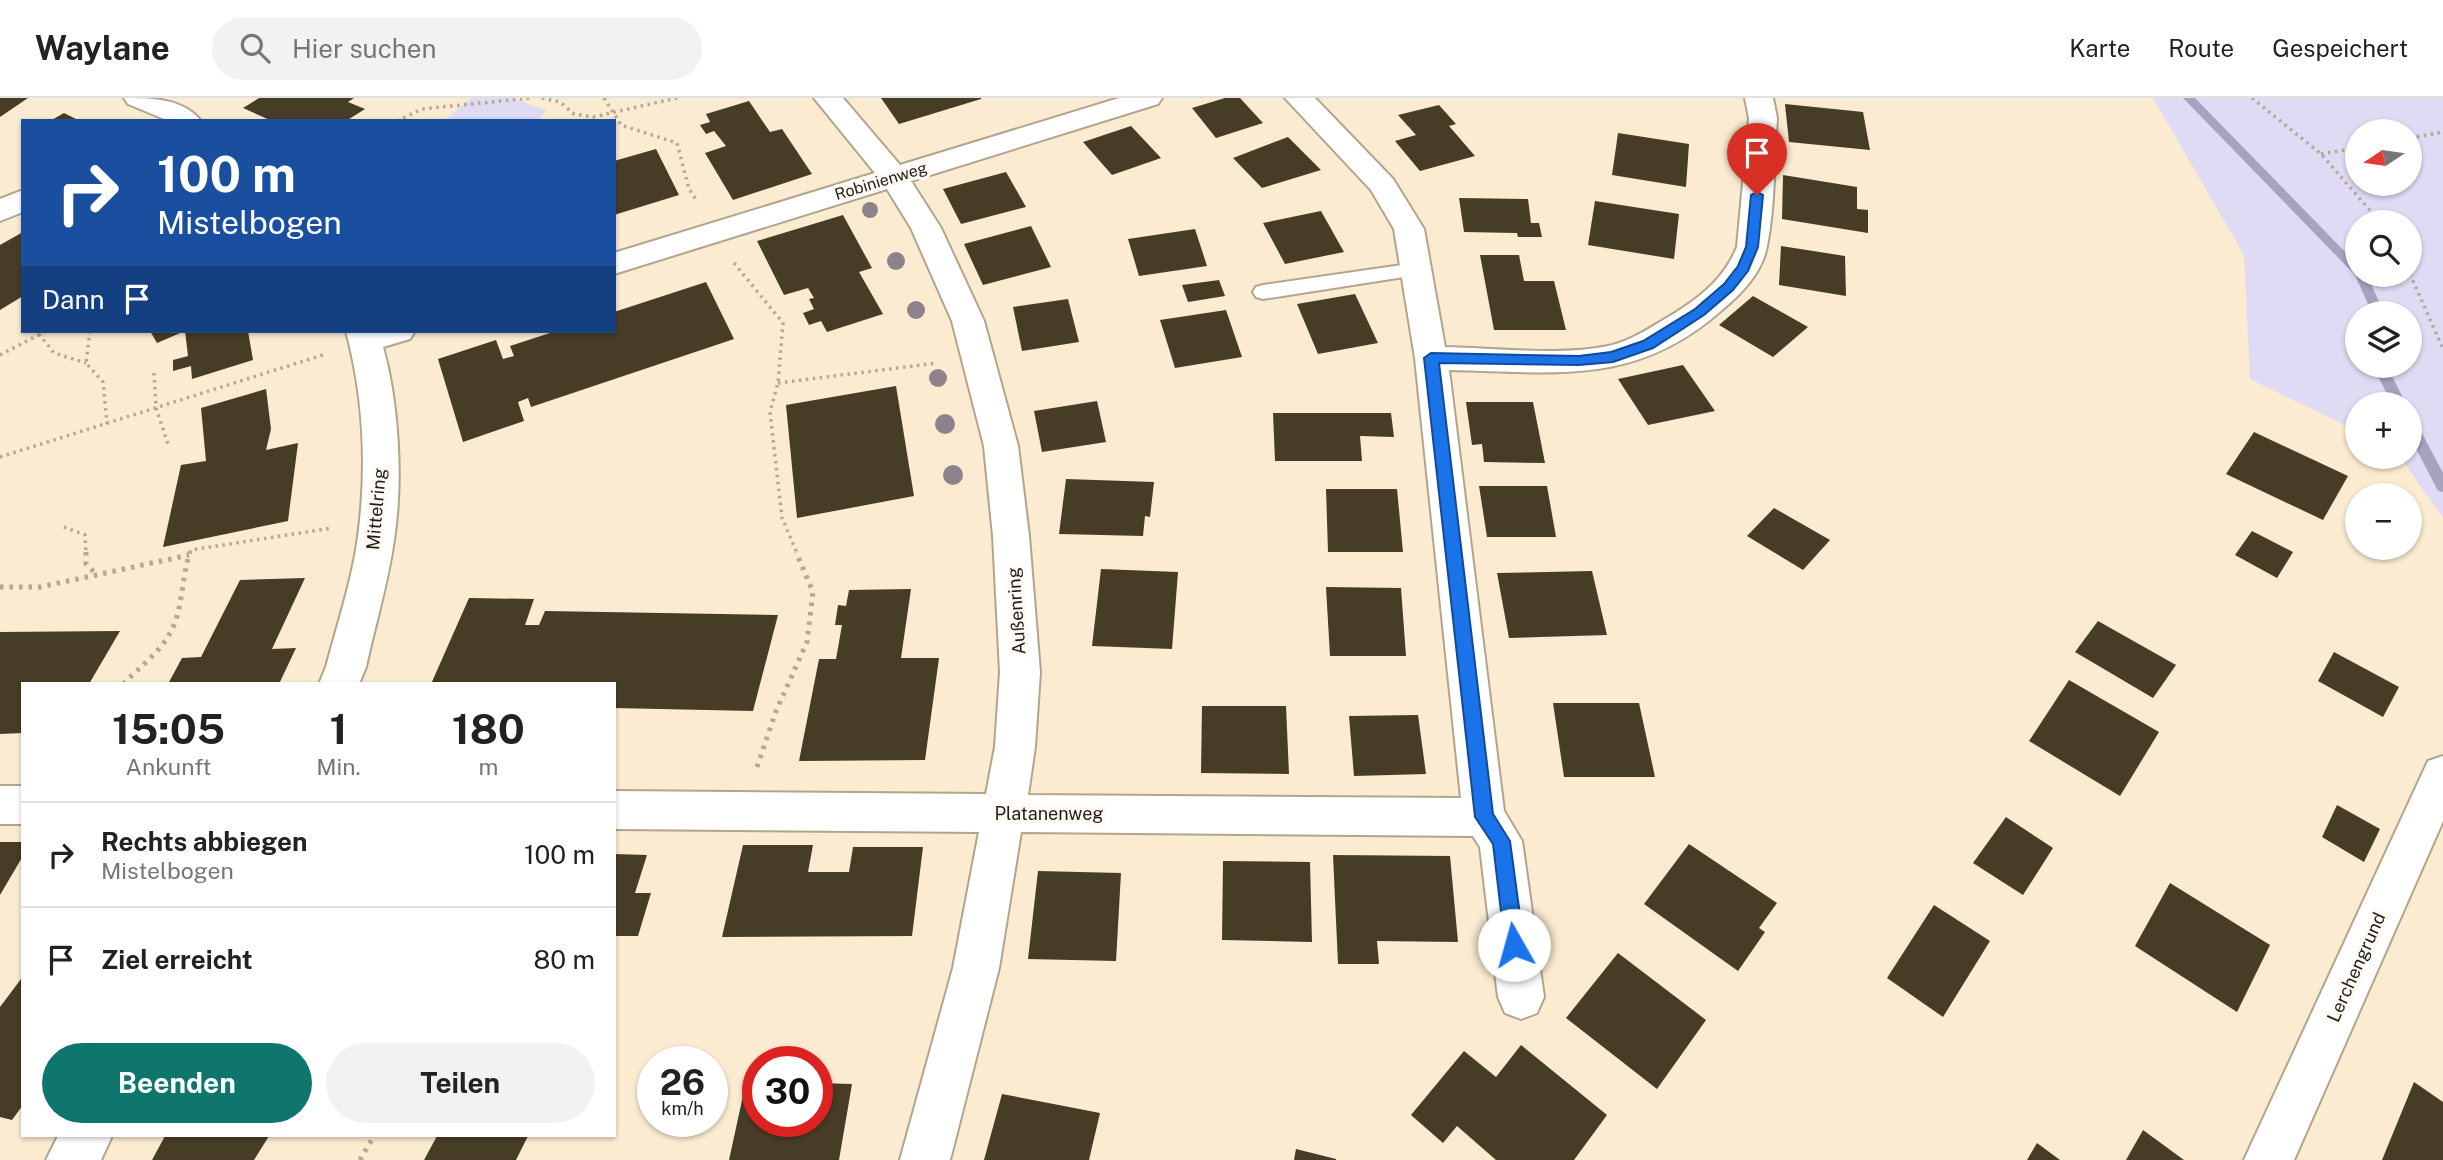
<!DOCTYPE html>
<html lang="de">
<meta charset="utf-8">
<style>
:root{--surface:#fff;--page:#f2f2f2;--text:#222;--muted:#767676;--line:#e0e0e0;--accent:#0f766e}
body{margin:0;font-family:"Public Sans",sans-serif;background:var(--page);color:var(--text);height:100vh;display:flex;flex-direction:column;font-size:26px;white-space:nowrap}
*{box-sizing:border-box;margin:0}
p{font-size:23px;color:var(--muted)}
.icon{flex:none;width:38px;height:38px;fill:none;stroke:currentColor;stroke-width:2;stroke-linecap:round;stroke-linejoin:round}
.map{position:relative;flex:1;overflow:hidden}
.side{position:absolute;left:21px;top:584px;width:595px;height:455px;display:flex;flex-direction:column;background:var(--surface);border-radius:0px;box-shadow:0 2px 5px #0004}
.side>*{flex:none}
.hud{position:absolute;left:21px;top:21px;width:595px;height:214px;border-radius:0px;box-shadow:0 2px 5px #0004;background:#1a4fa0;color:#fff;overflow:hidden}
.needle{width:46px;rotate:257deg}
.buttons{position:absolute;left:2345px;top:21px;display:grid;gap:14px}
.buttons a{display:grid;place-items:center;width:77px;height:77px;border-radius:50%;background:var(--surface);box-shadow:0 2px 5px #0004;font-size:35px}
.speed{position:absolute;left:637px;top:948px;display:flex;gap:14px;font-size:35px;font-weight:700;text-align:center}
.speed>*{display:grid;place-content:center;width:91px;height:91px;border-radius:50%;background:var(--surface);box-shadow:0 2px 5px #0004;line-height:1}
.speed small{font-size:18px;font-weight:400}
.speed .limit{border:10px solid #d22;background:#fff;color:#111}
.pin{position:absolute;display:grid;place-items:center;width:60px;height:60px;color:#fff;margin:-72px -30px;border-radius:50% 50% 50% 0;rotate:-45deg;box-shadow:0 0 7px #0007}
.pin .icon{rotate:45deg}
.me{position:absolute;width:77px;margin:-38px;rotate:353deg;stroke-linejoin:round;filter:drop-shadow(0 0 5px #0008)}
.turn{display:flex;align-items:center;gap:24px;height:147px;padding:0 21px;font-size:32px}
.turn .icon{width:91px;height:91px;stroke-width:2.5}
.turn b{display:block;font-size:49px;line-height:60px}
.then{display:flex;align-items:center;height:66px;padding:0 21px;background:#0003;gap:14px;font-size:26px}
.eta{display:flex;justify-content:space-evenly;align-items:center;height:119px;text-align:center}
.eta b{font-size:42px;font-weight:700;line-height:49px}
.action{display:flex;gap:14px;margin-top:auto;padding:14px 21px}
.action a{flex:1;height:80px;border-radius:42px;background:var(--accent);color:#fff;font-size:28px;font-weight:700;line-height:80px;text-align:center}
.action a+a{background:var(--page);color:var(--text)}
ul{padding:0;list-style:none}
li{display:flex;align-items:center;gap:21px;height:105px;padding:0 21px;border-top:2px solid var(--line)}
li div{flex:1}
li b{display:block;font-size:26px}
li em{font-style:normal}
header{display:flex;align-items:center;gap:42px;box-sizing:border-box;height:98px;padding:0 35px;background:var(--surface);border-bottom:2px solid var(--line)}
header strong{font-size:33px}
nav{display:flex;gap:38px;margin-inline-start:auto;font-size:24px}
.search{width:490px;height:63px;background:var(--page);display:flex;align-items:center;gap:18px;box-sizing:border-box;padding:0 24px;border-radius:38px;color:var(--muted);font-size:26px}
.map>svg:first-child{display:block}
.green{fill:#dfdbf5;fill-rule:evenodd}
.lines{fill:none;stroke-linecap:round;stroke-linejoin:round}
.stream{fill:#a7a3bf;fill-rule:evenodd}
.building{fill:#473c26}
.service-casing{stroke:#b2a58c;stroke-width:4}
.minor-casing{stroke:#b2a58c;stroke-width:4}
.path-far1{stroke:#b4a893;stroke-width:3.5;stroke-dasharray:2.5 4.5;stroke-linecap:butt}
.path{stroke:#b4a893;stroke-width:5;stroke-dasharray:3.5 6;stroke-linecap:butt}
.service{fill:#fff;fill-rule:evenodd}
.minor{fill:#fff;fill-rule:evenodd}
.tree{fill:#8e828d}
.route{fill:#1a73e8;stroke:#114b97;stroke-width:2}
.labels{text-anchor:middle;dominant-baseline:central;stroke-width:7;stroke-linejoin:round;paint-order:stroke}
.far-street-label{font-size:16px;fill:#221d14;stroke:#fdfaf5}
.street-label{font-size:18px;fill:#221d14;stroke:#fdfaf5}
</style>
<header>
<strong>Waylane</strong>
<div class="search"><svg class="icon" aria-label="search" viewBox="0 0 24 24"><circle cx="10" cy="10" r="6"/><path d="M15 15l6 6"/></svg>Hier suchen</div>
<nav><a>Karte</a><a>Route</a><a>Gespeichert</a></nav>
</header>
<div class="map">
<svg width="2443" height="1062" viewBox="0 0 2443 1062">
<rect width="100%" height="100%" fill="#faebd1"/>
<!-- green -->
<g class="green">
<path d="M471 0H513L547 13 536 23H444Z"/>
<path d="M2153 0H2443V420L2400 359H2410V306H2357V333L2250 281 2244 157ZM2357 33H2410V86H2357ZM2357 124H2410V177H2357ZM2357 215H2410V268H2357Z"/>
</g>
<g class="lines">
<!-- stream -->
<g class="stream">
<path d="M2183 0H2195L2357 166V177H2367L2384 215H2372L2355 177Z"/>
<path d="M2373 268H2387L2406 306H2392Z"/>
<path d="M2410 321 2415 322 2443 375V394L2438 393 2410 339Z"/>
</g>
</g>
<!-- building -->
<g class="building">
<path d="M0 0H28L0 19Z"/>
<path d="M259 0H354L348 4 365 11 346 23H272L243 10Z"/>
<path d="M881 0H981V1L899 26Z"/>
<path d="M1225 0H1240L1263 25 1216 40 1192 10Z"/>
<path d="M749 3 770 34 782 31 812 76 733 102 705 55 726 48 714 33 706 36 700 27 710 24 706 16Z"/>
<path d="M1785 6 1863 14 1870 52 1789 44Z"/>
<path d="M1439 7 1456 26 1449 28 1475 58 1420 73 1395 43 1416 37 1398 17Z"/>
<path d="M64 15 80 23H50Z"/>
<path d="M1131 28 1161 60 1112 77 1083 44Z"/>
<path d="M1618 35 1689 46 1686 89 1612 77Z"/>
<path d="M1288 39 1321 72 1262 90 1233 60Z"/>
<path d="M656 51 679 97 614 117V63Z"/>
<path d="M1006 74 1026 109 961 126 943 91Z"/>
<path d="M1783 77 1857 89V111L1868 112V135L1782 121Z"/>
<path d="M1459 100 1528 101 1531 125H1539L1542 139H1518L1517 135 1464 134Z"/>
<path d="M1595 103 1679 116 1674 161 1588 147Z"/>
<path d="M1321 113 1344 154 1285 166 1263 125Z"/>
<path d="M843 117 872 170 859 174 883 216 827 234 821 223 809 227 803 215 814 211 809 201 814 200 808 190 784 197 757 143Z"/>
<path d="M1031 128 1051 169 983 187 964 146Z"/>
<path d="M1195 131 1207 168 1139 178 1128 141Z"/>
<path d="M23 134V198L0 212V147Z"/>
<path d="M1781 148 1845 158 1846 198 1779 187Z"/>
<path d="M1480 157H1519L1524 183H1554L1566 232H1494Z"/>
<path d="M1219 182 1225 198 1188 204 1182 187Z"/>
<path d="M706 184 734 241 531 309 528 300 518 304 524 323 463 344 438 261 496 242 503 261 514 258 510 248 556 233H614V214Z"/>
<path d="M1355 196 1378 245 1318 256 1297 206Z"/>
<path d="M1753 198 1808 229 1773 259 1719 227Z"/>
<path d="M1068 201 1079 244 1022 253 1013 209Z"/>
<path d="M1226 212 1242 259 1175 270 1160 222Z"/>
<path d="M150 233H248L253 262 192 281 191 268 173 273V262L188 258 185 233 157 245Z"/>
<path d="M1683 267 1715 313 1648 327 1618 281Z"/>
<path d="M896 288 914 398 797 420 786 307Z"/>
<path d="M266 291 271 331 266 352 298 345 288 423 163 449 181 367 206 363 201 310Z"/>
<path d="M1097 303 1106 344 1042 354 1034 313Z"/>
<path d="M1466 304H1533L1545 365 1484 364 1482 346 1472 347Z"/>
<path d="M1273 315H1391L1394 339 1360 338 1362 363H1275Z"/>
<path d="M2254 334 2348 378 2323 422 2226 376Z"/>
<path d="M1066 381 1154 384 1150 419 1145 418 1143 438 1059 436Z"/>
<path d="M1479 388H1547L1556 439H1487Z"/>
<path d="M1326 391H1397L1403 454H1328Z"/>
<path d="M1774 410 1830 442 1803 472 1747 438Z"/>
<path d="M2252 433 2293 454 2277 480 2235 457Z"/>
<path d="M1101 471 1178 474 1172 551 1092 548Z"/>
<path d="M1592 473 1607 537 1509 540 1497 475Z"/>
<path d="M305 480 272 551 296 550 279 586H168L182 560 201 559 240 482Z"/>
<path d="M1326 489 1401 490 1406 558H1330Z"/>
<path d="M911 491 901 560H939L925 662 799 663 819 561H836L842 527H835L838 507 846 508 849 492Z"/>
<path d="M469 500 534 501 525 527H539L545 513 778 517 753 613 614 610V586H431Z"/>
<path d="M2098 523 2176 567 2153 600 2075 554Z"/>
<path d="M120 533 89 586H23V635L0 636V534Z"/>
<path d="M2334 554 2399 589 2383 619 2318 583Z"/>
<path d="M2069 582 2159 634 2120 698 2029 643Z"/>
<path d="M1553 605H1639L1655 679H1564Z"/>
<path d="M1202 608H1286L1289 676 1201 675Z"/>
<path d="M1418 617 1426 676 1354 678 1349 618Z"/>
<path d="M2337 707 2380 731 2364 764 2322 739Z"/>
<path d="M2006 719 2053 750 2023 797 1973 765Z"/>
<path d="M0 744H23V758L0 797Z"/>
<path d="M1689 746 1777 805 1759 830 1765 834 1738 873 1644 806Z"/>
<path d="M743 747H813L808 774H849L853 749H923L912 838 722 839Z"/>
<path d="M614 756 647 757 635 795H651L638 838H614Z"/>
<path d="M1333 757 1450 758 1458 844 1377 843 1379 866H1338Z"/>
<path d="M1223 763 1310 764 1312 844 1222 842Z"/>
<path d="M1038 773 1121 775 1116 863 1028 861Z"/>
<path d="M2170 785 2270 847 2237 914 2135 848Z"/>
<path d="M1934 807 1990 843 1943 919 1887 880Z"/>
<path d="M1618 855 1706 922 1657 991 1566 920Z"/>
<path d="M21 881 23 882V1007L12 1022 0 1019V909Z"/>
<path d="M1521 947 1607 1017 1574 1062H1496L1457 1028 1443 1045 1411 1017 1464 953 1496 979Z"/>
<path d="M746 984 758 985V1024H817V985L852 986 839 1062H729Z"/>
<path d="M2414 984 2443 1004V1062H2382Z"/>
<path d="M1002 996 1100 1015 1089 1062H984Z"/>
<path d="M2143 1032 2184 1062H2126Z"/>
<path d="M165 1038H269L254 1062H152Z"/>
<path d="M437 1038H528L516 1062H424Z"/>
<path d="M2037 1045 2060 1062H2027Z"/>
<path d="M1296 1051 1336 1061V1062H1294Z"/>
</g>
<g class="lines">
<defs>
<path id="service" d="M1416 165 1423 166 1426 171 1423 176 1263 201 1256 199 1253 194 1256 189 1263 187Z"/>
<g id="minor">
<path d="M124 0C151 0 183 0 201 23H169L128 6Z"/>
<path d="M814 0H843L900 67 1119 0H1162L1158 6 911 83 941 130 984 223 1018 348 1029 438 1040 574 1035 649 1028 697 1461 700 1415 260 1394 131 1371 92 1285 0H1315L1393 81 1424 131 1445 249C1495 250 1560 258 1608 248 1632 243 1654 227 1675 215 1702 198 1725 179 1737 149L1749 20 1745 0H1773L1777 20C1774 61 1775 108 1767 148 1762 175 1742 195 1722 212 1635 289 1556 274 1449 272L1504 713 1522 743 1544 899 1537 915 1521 921 1505 915 1498 899 1480 749 1473 738 1021 734 999 870 950 1062H900L953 870 979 734 614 731V693L986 696 995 649 1000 574 993 438 984 348 952 223 911 130 887 91 614 176V155L875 75Z"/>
<path d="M23 92V114L0 123V101Z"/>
<path d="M346 233H415L410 241 383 249C399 306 403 383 394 442 388 485 375 527 366 569L359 586H319L326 569C337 527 352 483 358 439 367 371 364 300 346 233Z"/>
<path d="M2443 658V723L2294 1062H2244L2428 663Z"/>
<rect x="0" y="688" width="23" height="38"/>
<path d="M58 1038H112L101 1062H46Z"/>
</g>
</defs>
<!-- service casing -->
<use href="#service" class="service-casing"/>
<!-- minor casing -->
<use href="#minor" class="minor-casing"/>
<!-- path-far1 -->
<g class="path-far1">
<path d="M542 0 560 4 574 16 593 19 677 0"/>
<path d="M604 0 621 27 677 45 689 91 697 103"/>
<path d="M2252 0 2321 56 2380 124"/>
<path d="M397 23 422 11 531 0"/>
<path d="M2410 40 2443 34"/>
<path d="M2321 56 2357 50"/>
<path d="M734 165 783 225 778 285 770 314 782 420 797 455"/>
<path d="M2410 176 2443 251"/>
<path d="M90 233 86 265 103 284 107 326"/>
<path d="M39 236 54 255 86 265"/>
<path d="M0 257 46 233"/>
<path d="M154 275 156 310 168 346"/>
<path d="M778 285 937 265"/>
<path d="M0 359 326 256"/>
<path d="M64 429 85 437 86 455"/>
<path d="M190 455 191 452 332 430"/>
</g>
<!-- path -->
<g class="path">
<path d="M86 454V466L95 475"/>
<path d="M0 489H40L189 457"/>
<path d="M123 586C144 565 169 548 177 518 183 497 183 475 190 454"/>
<path d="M757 669 776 613 807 544 813 494 796 454"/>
<path d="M360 1062 374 1038"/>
</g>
<!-- service -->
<use href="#service" class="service"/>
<!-- minor -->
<use href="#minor" class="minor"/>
</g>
<!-- trees -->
<g class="tree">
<circle cx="870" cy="112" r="8"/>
<circle cx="896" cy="163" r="9"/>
<circle cx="916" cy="212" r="9"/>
<circle cx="938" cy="280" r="9"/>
<circle cx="945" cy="326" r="10"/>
<circle cx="953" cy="377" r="10"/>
</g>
<!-- route -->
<path class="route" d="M1757 94 1763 97 1758 149 1748 173 1733 192 1704 217 1653 250 1613 264 1579 267 1439 265 1493 716 1510 743 1524 847 1521 854 1514 856 1508 854 1505 847 1493 746 1475 719 1424 260 1431 255 1579 258 1611 254 1643 243 1695 211 1724 186 1738 168 1746 149 1751 97Z"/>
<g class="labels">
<!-- far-street labels -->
<g class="far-street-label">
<text transform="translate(881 83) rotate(-17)">Robinienweg</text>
</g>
<!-- street labels -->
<g class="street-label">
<text transform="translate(376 411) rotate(-85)">Mittelring</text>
<text transform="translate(1016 513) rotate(-94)">Außenring</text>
<text x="1049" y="715">Platanenweg</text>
<text transform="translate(2356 869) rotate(-66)">Lerchengrund</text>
</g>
</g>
</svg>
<div class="buttons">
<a><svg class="needle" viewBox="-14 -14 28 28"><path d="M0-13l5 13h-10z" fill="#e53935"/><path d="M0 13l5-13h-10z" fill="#767676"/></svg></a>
<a><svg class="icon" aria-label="search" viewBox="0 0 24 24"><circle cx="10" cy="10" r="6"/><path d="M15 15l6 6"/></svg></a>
<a><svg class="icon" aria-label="layers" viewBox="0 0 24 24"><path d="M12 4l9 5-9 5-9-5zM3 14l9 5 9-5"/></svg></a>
<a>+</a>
<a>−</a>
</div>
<div class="speed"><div>26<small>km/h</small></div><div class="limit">30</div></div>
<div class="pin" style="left:1757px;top:97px;background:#d93025"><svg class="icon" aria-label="arrive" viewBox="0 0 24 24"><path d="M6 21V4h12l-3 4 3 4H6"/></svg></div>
<svg class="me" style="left:1514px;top:847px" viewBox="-20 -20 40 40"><circle r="19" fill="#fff"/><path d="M0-13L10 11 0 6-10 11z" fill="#1a73e8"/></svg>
<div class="hud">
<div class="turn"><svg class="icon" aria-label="right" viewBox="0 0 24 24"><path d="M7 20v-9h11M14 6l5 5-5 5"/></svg><div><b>100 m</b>Mistelbogen</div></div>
<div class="then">Dann<svg class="icon" aria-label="arrive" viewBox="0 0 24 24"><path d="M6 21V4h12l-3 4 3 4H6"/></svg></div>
</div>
<section class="side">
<div class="eta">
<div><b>15:05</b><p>Ankunft</p></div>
<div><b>1</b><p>Min.</p></div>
<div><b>180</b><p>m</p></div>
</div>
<ul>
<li><svg class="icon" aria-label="right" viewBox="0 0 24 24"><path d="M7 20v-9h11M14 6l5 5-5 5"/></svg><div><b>Rechts abbiegen</b><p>Mistelbogen</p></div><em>100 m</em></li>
<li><svg class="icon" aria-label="arrive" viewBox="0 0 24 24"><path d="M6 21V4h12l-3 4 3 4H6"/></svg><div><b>Ziel erreicht</b></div><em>80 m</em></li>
</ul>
<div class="action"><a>Beenden</a><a>Teilen</a></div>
</section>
</div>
